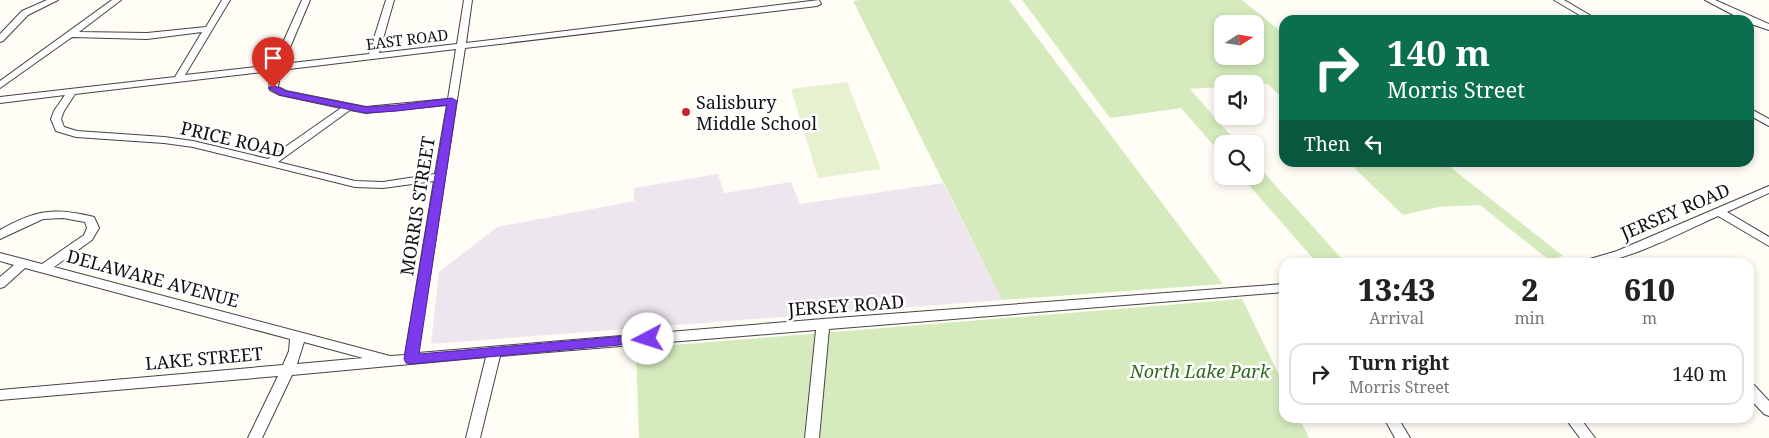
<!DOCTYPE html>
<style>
:root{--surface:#fff;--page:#f2f2f2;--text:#222;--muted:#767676;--line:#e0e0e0}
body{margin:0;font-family:"Noto Serif",serif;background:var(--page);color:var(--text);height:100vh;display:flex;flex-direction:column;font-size:19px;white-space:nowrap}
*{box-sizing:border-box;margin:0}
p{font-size:16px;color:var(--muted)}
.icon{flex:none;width:28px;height:28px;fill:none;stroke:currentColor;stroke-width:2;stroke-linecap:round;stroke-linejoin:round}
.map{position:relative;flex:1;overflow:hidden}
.panel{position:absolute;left:1279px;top:258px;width:475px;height:165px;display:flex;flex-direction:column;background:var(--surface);border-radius:15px;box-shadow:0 2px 8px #0003}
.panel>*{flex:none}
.top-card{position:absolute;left:1279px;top:15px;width:475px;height:152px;border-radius:15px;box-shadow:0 2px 8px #0003;background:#0b6e4f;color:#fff;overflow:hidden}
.needle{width:32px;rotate:78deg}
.tools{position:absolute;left:1214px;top:15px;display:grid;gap:10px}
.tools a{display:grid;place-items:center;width:50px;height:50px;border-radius:10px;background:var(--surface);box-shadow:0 2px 8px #0003;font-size:25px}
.pin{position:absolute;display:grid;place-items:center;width:42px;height:42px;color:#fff;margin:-51px -21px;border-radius:50% 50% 50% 0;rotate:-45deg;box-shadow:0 0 5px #0007}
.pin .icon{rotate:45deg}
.me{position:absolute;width:55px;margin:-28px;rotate:265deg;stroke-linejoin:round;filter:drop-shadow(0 0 4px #0008)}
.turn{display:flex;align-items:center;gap:18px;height:105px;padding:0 25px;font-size:22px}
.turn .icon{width:65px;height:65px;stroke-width:2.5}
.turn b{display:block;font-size:35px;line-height:42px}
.then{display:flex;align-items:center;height:48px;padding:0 25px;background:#0003;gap:10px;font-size:19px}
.eta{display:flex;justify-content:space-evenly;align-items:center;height:85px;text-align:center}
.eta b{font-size:30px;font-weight:800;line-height:35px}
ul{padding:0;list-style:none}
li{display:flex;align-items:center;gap:15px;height:62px;margin:0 10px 8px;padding:0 15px;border:2px solid var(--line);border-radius:15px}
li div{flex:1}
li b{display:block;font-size:19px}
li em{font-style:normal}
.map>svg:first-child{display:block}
.industrial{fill:#eee6ef}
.green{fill:#d5ebbd;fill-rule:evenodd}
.pitch{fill:#e6f2cf}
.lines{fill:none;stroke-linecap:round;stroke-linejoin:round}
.minor-casing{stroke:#444;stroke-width:2}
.minor{fill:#fff;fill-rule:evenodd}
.route{fill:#7c3aed;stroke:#51269a}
.poi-dot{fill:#c4262e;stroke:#fff;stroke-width:2}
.labels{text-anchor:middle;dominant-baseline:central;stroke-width:5;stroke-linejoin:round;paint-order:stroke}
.far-street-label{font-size:15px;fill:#111;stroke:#fff}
.poi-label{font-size:18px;fill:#111;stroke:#fff;text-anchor:start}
.street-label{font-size:18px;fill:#111;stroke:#fff}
.park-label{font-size:18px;font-style:italic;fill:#2f6b1f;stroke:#fff}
</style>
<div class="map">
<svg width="1769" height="438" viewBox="0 0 1769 438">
<rect width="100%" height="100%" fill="#fffdf5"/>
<!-- industrial -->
<path class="industrial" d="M718 174 724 193 791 182 800 204 943 183 1002 300 431 344 439 272 497 227 634 201V188Z"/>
<!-- green -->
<g class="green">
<path d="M861 0H1009L1223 284 1002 300 853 1Z"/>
<path d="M1022 0H1242L1284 34V99L1268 84H1222V87L1190 89 1238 144H1222V155L1181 108 1110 118ZM1222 24H1255V56H1222Z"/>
<path d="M1255 163 1345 262H1316L1241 176H1255Z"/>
<path d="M1349 163H1445L1563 256 1549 260 1480 205 1438 207 1403 215Z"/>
<path d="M1242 299 1284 385V418H1299L1309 438H639L636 348Z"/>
</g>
<!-- pitch -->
<path class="pitch" d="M847 82 881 169 818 178 791 89Z"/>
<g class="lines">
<defs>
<g id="minor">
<path d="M47 0H58L28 15 3 41 0 42V34L22 11Z"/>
<path d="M112 0H121L79 32 147 33 206 27 222 0H230L185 75 273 65 302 0H310L283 64 369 54 386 0H394L379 53 457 44 464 0H472L466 43 819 0 821 4 817 6 465 48 418 353 823 319 1284 284V292L829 329 819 438H805L816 330 500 356 480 438H466L486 357 292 375 262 438H248L278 376 0 400V390L283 365 289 351 290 339 25 268 4 287 0 288V277L14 265 0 261V253L42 264 84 235 87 228 85 222 63 218 43 219 0 239V230C35 210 55 207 94 217L99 228 92 240 54 267 390 356 405 355 434 181 383 188 355 187 193 147 164 143 76 137 56 131 51 119 54 111 65 95 0 103V97L175 77 202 32 147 39 72 37 0 88V81ZM456 49 448 99 366 107 286 91 278 87 281 70ZM271 71 269 81 270 90 280 95 341 108 268 159 193 141 164 137 77 131 64 127 61 119 64 111 75 94ZM447 105 435 174 383 182 355 181 278 162 350 110 366 113ZM304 342 363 358 297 364Z"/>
<path d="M1554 0H1564L1598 20H1588Z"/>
<path d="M1705 0H1715L1769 24V30L1751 24 1749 20H1743Z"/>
<path d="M1749 108 1769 119V126L1749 115Z"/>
<path d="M1769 186V193L1727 212 1769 237V246L1718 216C1686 230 1620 266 1588 262L1590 259 1617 251Z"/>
<path d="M1749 384 1754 385 1769 401V416L1764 414 1749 398Z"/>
<path d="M1384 418H1398L1410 438H1395Z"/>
<path d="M1565 418H1580L1595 438H1580Z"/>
</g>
</defs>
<!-- minor casing -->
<use href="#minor" class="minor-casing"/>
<!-- minor -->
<use href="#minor" class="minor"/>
</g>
<!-- route -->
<path class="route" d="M273 85 286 91 366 107 397 105 452 98 457 101 419 354 648 334 652 336 654 339 652 342 411 364 406 363 404 359 447 105 397 111 366 113 280 95 268 88Z"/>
<!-- markers -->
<circle class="poi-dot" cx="686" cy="112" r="5"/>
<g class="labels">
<!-- far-street labels -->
<g class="far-street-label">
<text transform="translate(407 39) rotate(-7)">EAST ROAD</text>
</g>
<!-- poi labels -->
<g class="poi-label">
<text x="696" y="102">Salisbury<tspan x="696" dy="21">Middle School</tspan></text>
</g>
<!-- street labels -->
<g class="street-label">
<text transform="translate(233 139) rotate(13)">PRICE ROAD</text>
<text transform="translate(417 206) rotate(-81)">MORRIS STREET</text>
<text transform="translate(1675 211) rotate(-23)">JERSEY ROAD</text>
<text transform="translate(153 278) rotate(15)">DELAWARE AVENUE</text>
<text transform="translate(846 305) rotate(-4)">JERSEY ROAD</text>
<text transform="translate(204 358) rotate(-5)">LAKE STREET</text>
</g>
<!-- park labels -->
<g class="park-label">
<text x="1200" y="371">North Lake Park</text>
</g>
</g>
</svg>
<div class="tools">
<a><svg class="needle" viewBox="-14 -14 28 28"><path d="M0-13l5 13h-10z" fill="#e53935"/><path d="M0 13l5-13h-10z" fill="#767676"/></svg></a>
<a><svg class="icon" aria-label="sound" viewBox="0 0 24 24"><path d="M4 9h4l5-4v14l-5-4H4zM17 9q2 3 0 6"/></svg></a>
<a><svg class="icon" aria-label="search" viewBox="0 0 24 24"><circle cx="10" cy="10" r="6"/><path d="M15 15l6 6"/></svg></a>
</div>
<div class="pin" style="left:273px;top:88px;background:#d93025"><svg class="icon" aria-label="arrive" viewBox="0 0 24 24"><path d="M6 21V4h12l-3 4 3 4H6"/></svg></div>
<svg class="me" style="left:648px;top:339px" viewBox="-20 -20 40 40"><circle r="19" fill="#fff"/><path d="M0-13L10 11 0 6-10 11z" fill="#7c3aed"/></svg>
<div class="top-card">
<div class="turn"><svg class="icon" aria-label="right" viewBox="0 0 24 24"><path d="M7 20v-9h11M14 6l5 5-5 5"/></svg><div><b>140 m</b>Morris Street</div></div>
<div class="then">Then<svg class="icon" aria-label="left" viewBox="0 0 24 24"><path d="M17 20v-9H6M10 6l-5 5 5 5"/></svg></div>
</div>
<section class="panel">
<div class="eta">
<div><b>13:43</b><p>Arrival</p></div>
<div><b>2</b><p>min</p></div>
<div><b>610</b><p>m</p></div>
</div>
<ul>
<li><svg class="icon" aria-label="right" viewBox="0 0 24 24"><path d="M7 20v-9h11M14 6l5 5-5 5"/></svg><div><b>Turn right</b><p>Morris Street</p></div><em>140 m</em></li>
</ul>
</section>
</div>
